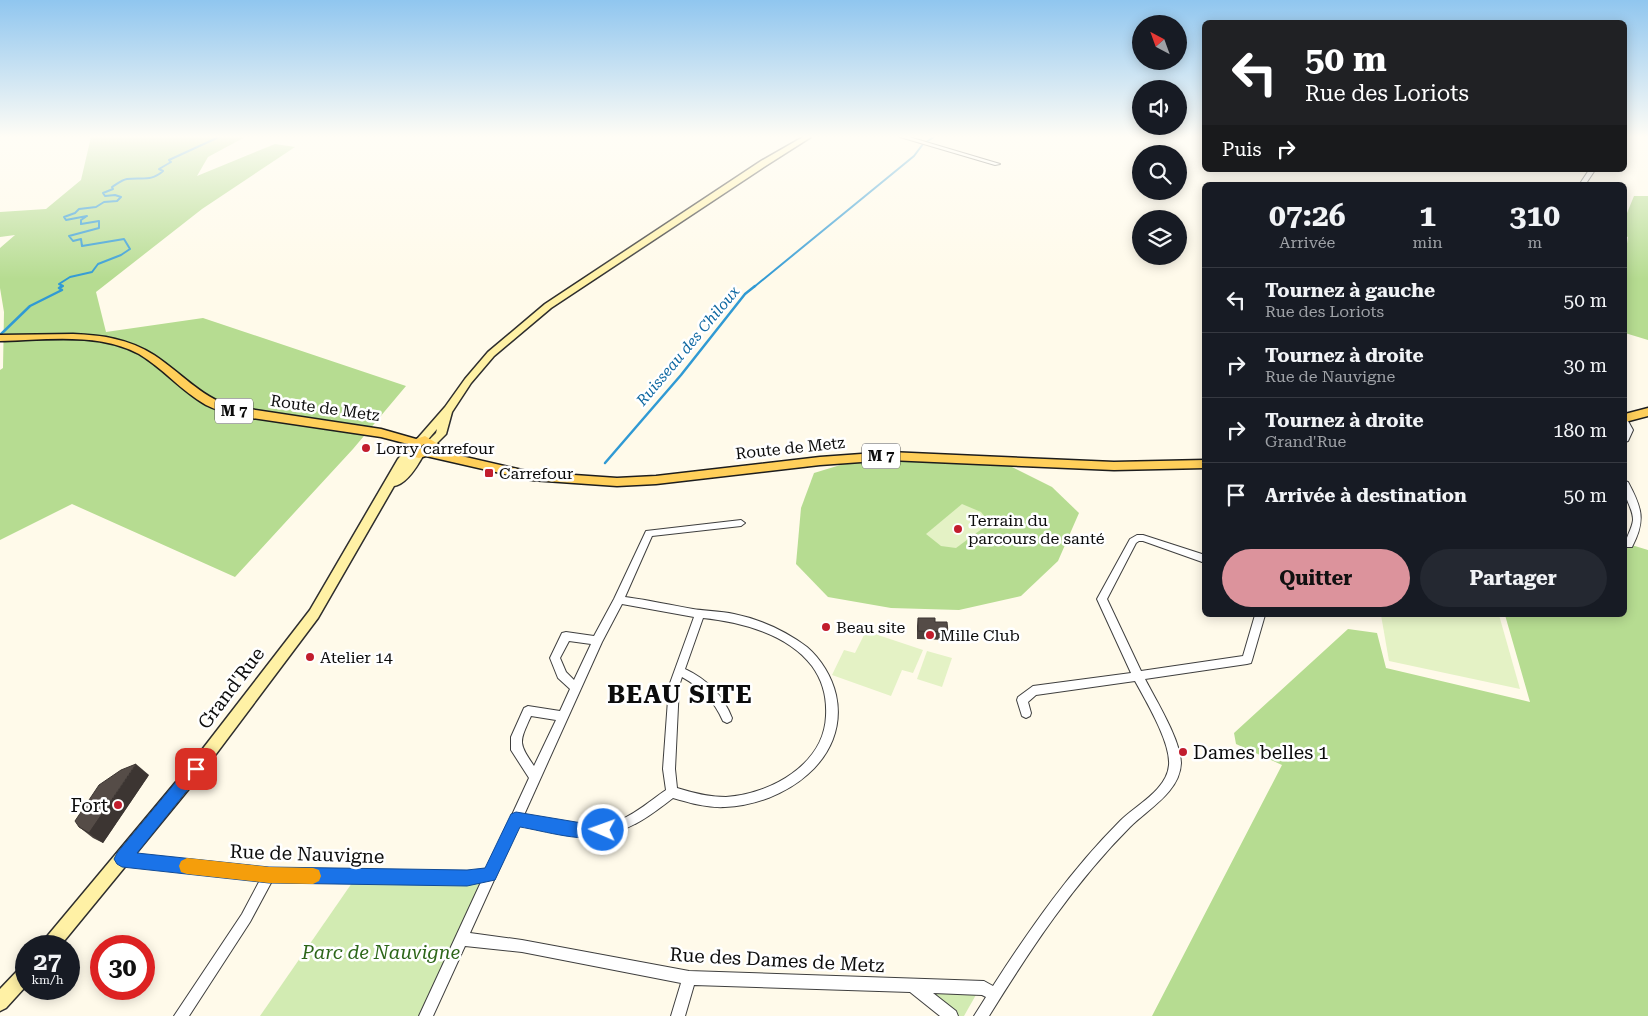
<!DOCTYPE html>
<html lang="fr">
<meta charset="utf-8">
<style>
:root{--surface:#171b24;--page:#242831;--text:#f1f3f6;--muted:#9ea1a6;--line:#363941;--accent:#dc939c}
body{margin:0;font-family:"Roboto Serif",serif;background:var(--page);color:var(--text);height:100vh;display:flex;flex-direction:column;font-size:19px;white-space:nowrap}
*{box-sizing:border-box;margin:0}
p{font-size:16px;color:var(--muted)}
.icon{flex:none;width:28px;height:28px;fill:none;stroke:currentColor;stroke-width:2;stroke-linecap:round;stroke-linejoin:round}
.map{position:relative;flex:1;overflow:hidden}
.panel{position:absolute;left:1202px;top:182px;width:425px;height:435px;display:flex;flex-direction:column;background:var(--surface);border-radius:8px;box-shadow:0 2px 12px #0003}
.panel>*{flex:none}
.banner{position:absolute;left:1202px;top:20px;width:425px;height:152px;border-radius:8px;box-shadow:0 2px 12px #0003;background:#202124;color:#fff;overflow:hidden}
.needle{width:32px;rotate:319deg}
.tools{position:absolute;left:1132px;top:15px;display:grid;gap:10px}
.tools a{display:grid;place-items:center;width:55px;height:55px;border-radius:50%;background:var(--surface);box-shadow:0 2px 12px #0003;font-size:25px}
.speed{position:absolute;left:15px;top:935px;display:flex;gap:10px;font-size:25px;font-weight:700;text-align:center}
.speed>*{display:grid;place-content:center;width:65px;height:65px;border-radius:50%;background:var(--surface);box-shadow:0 2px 12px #0003;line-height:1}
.speed small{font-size:12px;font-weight:400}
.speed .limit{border:8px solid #d22;background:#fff;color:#111}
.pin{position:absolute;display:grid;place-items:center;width:42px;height:42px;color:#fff;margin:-21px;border-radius:10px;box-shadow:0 2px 8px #0006}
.me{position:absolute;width:55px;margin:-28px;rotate:272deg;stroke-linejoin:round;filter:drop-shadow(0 0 4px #0008)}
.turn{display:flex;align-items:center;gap:18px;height:105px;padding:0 20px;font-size:22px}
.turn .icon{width:65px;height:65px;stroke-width:2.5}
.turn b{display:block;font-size:35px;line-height:42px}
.then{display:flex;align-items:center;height:48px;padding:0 20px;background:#0003;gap:10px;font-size:19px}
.eta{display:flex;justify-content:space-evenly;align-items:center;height:85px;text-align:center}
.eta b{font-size:30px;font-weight:700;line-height:35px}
.primary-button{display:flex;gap:10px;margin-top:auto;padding:10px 20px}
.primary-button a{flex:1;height:58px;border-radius:30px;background:var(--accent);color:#111;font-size:20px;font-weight:700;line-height:58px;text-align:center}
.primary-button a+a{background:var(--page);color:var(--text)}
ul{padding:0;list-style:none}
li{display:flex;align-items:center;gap:15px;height:65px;padding:0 20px;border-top:1px solid var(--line)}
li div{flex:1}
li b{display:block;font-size:19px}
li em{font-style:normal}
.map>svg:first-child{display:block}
.green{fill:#d2ebb2}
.forest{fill:#b6dc91}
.pitch{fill:#e4f2c5}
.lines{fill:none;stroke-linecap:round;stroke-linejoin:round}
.stream-far1{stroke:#309ad4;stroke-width:2}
.stream{stroke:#309ad4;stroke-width:2.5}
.street-casing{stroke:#3f3f3f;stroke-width:2}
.secondary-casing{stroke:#2e2e2e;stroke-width:3}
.primary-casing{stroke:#1d1d1d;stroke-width:3}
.street{fill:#fff;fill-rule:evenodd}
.secondary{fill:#fff1a5;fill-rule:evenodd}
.primary{fill:#ffcf5a;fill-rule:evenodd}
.wall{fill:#49413d}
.shaded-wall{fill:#3c3532}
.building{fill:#554c47;stroke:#3c3532}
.route{fill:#1a73e8;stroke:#114b97}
.slow{fill:#f59e0b}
.poi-dot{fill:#c21d2d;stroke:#fff;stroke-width:2}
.labels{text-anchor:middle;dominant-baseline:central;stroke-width:5;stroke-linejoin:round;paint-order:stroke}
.far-water-label{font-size:15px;font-style:italic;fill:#1069a2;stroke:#fff}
.shield{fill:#fff;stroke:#555;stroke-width:1}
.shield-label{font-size:15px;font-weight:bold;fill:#0c0c0c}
.street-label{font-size:16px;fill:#0c0c0c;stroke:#fff}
.poi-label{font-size:16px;fill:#0c0c0c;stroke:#fff;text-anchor:start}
.near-street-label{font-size:19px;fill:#0c0c0c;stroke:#fff}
.near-poi-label{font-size:19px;fill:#0c0c0c;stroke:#fff;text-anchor:start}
.near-park-label{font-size:19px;font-style:italic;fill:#2d6619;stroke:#fff}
.near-district-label{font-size:25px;font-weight:bold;letter-spacing:1px;fill:#0c0c0c;stroke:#fff}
</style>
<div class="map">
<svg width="1648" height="1016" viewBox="0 0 1648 1016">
<rect width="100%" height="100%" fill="#fffaea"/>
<!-- green -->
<g class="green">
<path d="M354 880H478L480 886 422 1016H260Z"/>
<path d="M935 992 977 993 964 1016H959L935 998Z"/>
</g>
<!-- forest -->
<g class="forest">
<path d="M91 137H245L208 157 197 176 275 144 295 147 202 209 96 292 106 332 203 318 406 386 353 449 235 577 72 504 0 540V370L3 368 4 312 0 288V248L15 235 0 237V212L46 209 81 180Z"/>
<path d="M1634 196H1648V340L1625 333V257L1628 237 1625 236V218Z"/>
<path d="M917 461 1004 463 1052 487 1079 513 1058 561 1021 596 959 610 891 608 828 597 796 564 801 508 814 473 847 463Z"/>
<path d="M1625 543 1648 550V1016H1152L1282 765 1236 744 1234 733 1348 629 1377 633 1386 668 1530 702 1505 615H1625Z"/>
</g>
<!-- pitch -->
<g class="pitch">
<path d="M962 504 981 512 990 523 956 548 941 546 926 534Z"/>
<path d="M1381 615H1499L1520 689 1389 661Z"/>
<path d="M866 631 923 650 913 673 902 670 891 696 832 675 844 650 855 653Z"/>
<path d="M927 651 952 658 942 687 917 679Z"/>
</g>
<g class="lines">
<!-- stream-far1 -->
<g class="stream-far1">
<path d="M61 287 63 286 59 284 70 277 92 272 98 264 121 255 130 249 124 239 82 246 81 239 73 241 69 236 99 228V221L81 224V220L87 216 66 220 64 217 75 213 79 209 96 207 104 202 117 201 121 197 115 195 105 196 103 193 113 189 112 187C117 184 121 180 127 179 142 177 151 182 163 171L159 169 171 162 169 160 219 137"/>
<path d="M754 287 914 156 923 144 934 137"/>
</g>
<!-- stream -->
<g class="stream">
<path d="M0 335 30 306 62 290 59 288 62 286"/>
<path d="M605 463 681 375 745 294 755 286"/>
</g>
<defs>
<g id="street">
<path d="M900 137H909L1000 164 995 165Z"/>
<path d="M1589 170H1595L1585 185H1579Z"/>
<path d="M1625 420 1628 421 1633 430 1628 441 1625 442Z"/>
<path d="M1625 481 1628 482C1642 508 1646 520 1632 547H1626C1624 539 1632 530 1633 520 1633 510 1627 503 1625 493 1624 490 1625 485 1625 481Z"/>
<path d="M741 520 745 523 741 526 652 536 625 597C648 600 670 605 693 609 706 611 720 611 734 614 759 619 786 631 807 647 821 659 832 677 836 695 850 760 783 805 725 807 708 808 690 803 673 798 661 807 649 817 635 824 598 845 559 831 519 825L470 933 522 940 689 971 984 981 993 986C1031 927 1071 870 1120 821 1136 805 1167 790 1169 765 1171 743 1146 701 1135 681L1036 695 1028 702 1031 713 1030 716 1026 718 1022 716 1017 700 1018 697 1033 686 1131 673 1097 599 1130 539 1137 535H1143L1205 555V563L1143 541H1139L1136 543 1107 599 1141 671 1243 656 1255 615H1265L1252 660 1251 663 1247 664 1145 679C1156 700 1181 741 1181 763 1180 792 1148 809 1130 827 1074 883 1030 950 989 1016H974L986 997 982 995 933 993 956 1011 958 1016H940L910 992 694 985 685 1016H671L681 983 522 952 465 946 433 1016H419L481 882 467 884 272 881 250 922 189 1016H174L242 914 260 880 122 865 118 863 116 859 118 855 122 853 269 869 467 872 487 869 529 778 511 750V737L524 708 528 706 560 711 570 689 558 678 550 658 562 633 566 632 594 636 614 599 646 531ZM622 604 694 617 669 686 663 769 666 790C651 800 637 813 620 820 590 832 554 819 524 815L602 642ZM703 618C741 622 788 634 812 666 823 681 827 698 826 716 824 765 770 794 726 797 709 797 693 793 677 788L675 769 679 686 682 677C702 688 714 701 723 721L727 723 731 721 732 718C723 695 708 680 685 669ZM569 641 591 644 574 680 566 672 560 658ZM531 716 556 720 534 766C518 742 519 743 531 716Z"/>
</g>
<g id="secondary">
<path d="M803 137H811L767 165 551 308 494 356 471 383 452 412 446 434 435 445H427L426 443 436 433 437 429 425 443H417L416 441 417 439 445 407 465 379 488 352 545 304 761 161Z"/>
<path d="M411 448 416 451H423L424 454C418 465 407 484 394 486L318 618 201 774 60 946H42L44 940 191 764 310 610 398 459 407 449Z"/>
<path d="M26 966V986L6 1008 0 1011V989L20 968Z"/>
</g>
<g id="primary">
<path d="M73 334C102 335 129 339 154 355 180 372 200 396 230 406L381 429 416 439 425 436 438 444 435 450 531 472 617 478 656 476 820 457 889 452 1114 462 1205 460V468L1114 470 889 460 820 465 656 484 617 486 531 480 426 456 419 458 407 455 405 448 408 444 381 437 238 416C227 413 216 410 206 405 181 391 163 368 139 354 98 332 45 340 0 341V335ZM424 444 426 445 424 448 417 449Z"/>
<path d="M1648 408V416L1625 422V414Z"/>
</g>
</defs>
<!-- street casing -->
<use href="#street" class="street-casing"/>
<!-- secondary casing -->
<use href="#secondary" class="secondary-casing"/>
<!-- primary casing -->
<use href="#primary" class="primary-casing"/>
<!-- street -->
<use href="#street" class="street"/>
<!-- secondary -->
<use href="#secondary" class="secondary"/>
<!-- primary -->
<use href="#primary" class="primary"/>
</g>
<!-- wall -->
<g class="wall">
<path d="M918 618 948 632 946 640 917 639V626Z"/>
<path d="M149 775 103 843 93 838 79 827Z"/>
</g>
<!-- shaded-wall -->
<path class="shaded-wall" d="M136 764 149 775 103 843 89 833Z"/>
<!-- building -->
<g class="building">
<path d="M918 618H935V622H947L948 632 918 631Z"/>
<path d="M136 764 89 833 79 827 75 821 99 785 121 770Z"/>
</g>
<!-- sky -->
<linearGradient id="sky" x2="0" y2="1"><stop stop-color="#90c6ef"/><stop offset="0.49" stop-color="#fffdf6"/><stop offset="1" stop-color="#fffdf6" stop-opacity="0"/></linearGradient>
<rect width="1648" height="279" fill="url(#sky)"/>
<!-- route -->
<path class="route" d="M196 762 201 764 203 769 201 773 137 853 269 867 467 870 485 868 511 814 516 812 588 824 603 823 608 825 611 830 608 835C587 844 544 831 520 827L495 880 467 886 269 883 122 867 117 864 114 859 117 853 191 764Z"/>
<!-- slow -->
<path class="slow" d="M187 858 269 867 313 868 319 870 321 876 319 881 313 884 269 883 187 874 181 872 179 866 181 861Z"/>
<!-- markers -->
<g class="poi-dot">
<circle cx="366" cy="448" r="5"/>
<rect x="484" y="468" width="10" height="10" rx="2.5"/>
<circle cx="958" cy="529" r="5"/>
<circle cx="826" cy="627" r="5"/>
<circle cx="930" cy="635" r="5"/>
<circle cx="310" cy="657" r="5"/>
<circle cx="1183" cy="752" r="5"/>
<circle cx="118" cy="805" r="5"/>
</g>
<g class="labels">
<!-- far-water labels -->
<g class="far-water-label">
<text transform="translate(688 346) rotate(-50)">Ruisseau des Chiloux</text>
</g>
<!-- shield labels -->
<g class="shield">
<rect x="215" y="398.5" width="38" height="25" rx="4"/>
<rect x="862" y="443.5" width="38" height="25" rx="4"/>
</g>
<g class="shield-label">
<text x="234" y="411">M 7</text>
<text x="881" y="456">M 7</text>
</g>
<!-- street labels -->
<g class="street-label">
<text transform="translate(325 408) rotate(8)">Route de Metz</text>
<text transform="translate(790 448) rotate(-6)">Route de Metz</text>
</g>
<!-- poi labels -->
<g class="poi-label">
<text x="376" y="448">Lorry carrefour</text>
<text x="499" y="473">Carrefour</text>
<text x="968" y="520">Terrain du<tspan x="968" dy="18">parcours de santé</tspan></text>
<text x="836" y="627">Beau site</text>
<text x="940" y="635">Mille Club</text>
<text x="320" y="657">Atelier 14</text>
</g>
<!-- near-street labels -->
<g class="near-street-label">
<text transform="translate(231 688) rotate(-53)">Grand'Rue</text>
<text transform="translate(307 854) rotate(2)">Rue de Nauvigne</text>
<text transform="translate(777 960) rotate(3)">Rue des Dames de Metz</text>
</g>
<!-- near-poi labels -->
<g class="near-poi-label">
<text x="1193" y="752">Dames belles 1</text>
<text x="108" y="805" text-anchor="end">Fort</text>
</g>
<!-- near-park labels -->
<g class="near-park-label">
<text x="381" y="952">Parc de Nauvigne</text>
</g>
<!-- near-district labels -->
<g class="near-district-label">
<text x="680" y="694">BEAU SITE</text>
</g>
</g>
</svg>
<div class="tools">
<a><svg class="needle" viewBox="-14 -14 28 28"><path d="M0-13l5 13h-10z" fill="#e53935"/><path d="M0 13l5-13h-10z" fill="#9ea1a6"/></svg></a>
<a><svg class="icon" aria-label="sound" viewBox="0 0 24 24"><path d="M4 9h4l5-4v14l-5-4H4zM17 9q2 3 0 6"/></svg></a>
<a><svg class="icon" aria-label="search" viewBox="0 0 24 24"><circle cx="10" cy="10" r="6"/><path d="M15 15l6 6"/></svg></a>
<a><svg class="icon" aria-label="layers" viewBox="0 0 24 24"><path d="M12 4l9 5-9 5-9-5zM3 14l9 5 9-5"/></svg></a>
</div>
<div class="speed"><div>27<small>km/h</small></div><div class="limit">30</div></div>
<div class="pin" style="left:196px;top:769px;background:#d93025"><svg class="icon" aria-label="arrive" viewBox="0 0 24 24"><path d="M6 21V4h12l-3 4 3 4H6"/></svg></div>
<svg class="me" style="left:603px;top:830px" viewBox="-20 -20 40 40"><circle r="17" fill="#1a73e8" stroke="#fff" stroke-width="3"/><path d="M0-11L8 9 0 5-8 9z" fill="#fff"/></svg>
<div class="banner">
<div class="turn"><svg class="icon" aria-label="left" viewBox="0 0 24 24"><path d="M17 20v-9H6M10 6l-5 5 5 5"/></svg><div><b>50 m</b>Rue des Loriots</div></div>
<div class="then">Puis<svg class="icon" aria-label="right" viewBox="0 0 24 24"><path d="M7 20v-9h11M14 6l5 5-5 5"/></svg></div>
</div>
<section class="panel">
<div class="eta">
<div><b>07:26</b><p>Arrivée</p></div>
<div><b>1</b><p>min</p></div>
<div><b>310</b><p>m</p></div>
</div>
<ul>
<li><svg class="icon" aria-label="left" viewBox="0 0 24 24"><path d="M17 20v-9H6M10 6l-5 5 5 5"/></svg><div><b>Tournez à gauche</b><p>Rue des Loriots</p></div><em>50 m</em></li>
<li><svg class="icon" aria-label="right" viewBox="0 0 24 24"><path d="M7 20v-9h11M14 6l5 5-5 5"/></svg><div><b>Tournez à droite</b><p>Rue de Nauvigne</p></div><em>30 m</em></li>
<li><svg class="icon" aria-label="right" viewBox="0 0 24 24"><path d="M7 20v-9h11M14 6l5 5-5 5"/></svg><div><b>Tournez à droite</b><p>Grand'Rue</p></div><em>180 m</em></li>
<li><svg class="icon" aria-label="arrive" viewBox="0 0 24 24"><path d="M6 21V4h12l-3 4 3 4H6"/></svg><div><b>Arrivée à destination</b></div><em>50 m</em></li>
</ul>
<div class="primary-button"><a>Quitter</a><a>Partager</a></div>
</section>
</div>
